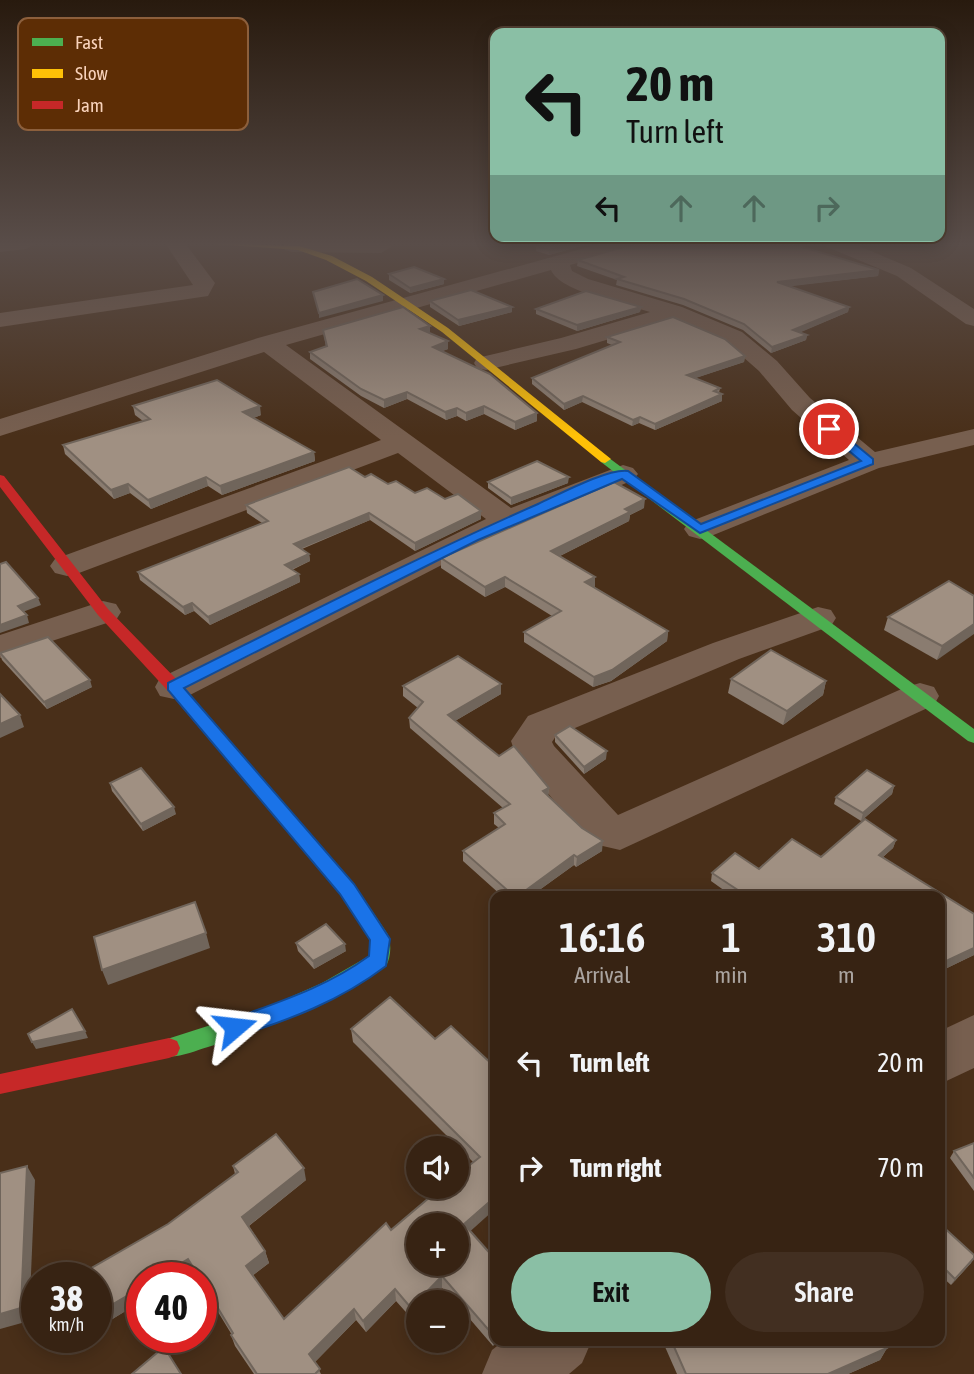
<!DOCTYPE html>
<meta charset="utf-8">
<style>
:root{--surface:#372313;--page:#422f21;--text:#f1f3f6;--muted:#aaa4a0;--line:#514033;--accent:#8abfa5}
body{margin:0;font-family:"Asap Condensed",sans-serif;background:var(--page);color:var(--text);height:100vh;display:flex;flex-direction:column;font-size:26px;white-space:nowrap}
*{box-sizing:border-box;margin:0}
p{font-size:23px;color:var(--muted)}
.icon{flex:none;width:38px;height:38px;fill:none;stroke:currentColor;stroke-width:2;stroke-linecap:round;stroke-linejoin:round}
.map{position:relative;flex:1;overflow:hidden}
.sheet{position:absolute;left:490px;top:891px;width:455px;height:455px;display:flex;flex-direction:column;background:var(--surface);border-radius:14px;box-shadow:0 4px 18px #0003,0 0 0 2px var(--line)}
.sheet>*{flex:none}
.banner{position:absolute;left:490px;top:28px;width:455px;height:214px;border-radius:14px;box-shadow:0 4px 18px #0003,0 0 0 2px var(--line);background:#8abfa5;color:#111;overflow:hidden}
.controls{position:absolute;left:406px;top:1136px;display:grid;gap:14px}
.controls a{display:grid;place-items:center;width:63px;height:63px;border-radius:50%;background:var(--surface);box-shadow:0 4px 18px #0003,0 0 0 2px var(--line);font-size:35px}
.speed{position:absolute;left:21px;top:1262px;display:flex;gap:14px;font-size:35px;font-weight:700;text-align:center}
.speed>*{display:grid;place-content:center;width:91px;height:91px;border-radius:50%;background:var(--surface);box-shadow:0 4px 18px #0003,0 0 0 2px var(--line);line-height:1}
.speed small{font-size:18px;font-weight:400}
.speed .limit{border:10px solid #d22;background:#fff;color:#111}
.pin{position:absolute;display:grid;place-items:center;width:60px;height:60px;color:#fff;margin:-30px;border:4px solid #fff;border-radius:50%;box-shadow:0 2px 7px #0007}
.me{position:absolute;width:77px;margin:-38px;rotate:73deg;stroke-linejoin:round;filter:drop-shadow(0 0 5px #0008)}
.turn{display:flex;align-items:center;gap:24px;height:147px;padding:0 21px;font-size:32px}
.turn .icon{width:91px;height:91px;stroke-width:2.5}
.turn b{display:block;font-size:49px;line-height:60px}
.lanes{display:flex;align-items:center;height:66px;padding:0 21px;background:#0003;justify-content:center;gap:35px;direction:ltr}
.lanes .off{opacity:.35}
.eta{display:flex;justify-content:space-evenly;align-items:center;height:119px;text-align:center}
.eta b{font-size:42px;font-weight:600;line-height:49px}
.action{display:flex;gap:14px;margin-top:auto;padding:14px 21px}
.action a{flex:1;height:80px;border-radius:42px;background:var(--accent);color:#111;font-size:28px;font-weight:600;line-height:80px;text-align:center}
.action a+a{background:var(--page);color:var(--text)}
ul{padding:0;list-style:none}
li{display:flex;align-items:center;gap:21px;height:105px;padding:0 21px}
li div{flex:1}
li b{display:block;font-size:26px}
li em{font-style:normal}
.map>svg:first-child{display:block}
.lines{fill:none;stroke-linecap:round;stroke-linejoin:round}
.street{fill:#775f4f;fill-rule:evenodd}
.fast{fill:#4caf50;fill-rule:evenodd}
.slow{fill:#ffc107;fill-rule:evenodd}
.jam{fill:#c62828;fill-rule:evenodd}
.wall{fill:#8a7c70}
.shaded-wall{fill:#70655b}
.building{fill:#a09082;stroke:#70655b;stroke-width:2;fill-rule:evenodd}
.route{fill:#1a73e8;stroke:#114b97;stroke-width:2}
.key{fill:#5d2d05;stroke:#8c5f3c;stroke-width:2}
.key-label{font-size:19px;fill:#f8d2bb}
</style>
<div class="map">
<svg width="974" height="1374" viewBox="0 0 974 1374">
<rect width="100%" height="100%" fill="#492f19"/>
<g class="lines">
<!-- street -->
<g class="street">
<path d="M0 243H36L26 249 0 252Z"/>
<path d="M165 243H185L215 283 208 296 0 327V313L193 285Z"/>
<path d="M284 243H388L391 247 381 253 292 252 285 250Z"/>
<path d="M603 243H636L633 247 570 265 572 271 588 279 682 307 742 332 777 361 810 398 875 452 974 429V445L879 468 711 536 700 539 689 536 684 529 689 522 849 460 792 410 759 371 726 342 673 320 576 349 486 370 477 368 474 363 477 358 561 338 650 312C627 305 560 292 551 270L286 345 511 508 623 465 633 468 638 474 633 480 463 554 188 696 174 699 160 696 155 687 160 678 486 519 398 453 79 573 67 576 55 573 50 566 55 559 381 440 264 352 0 436V419L258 338Z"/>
<path d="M824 243H852L911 268 974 309V326L966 324 897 276 827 247Z"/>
<path d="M103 601 116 604 121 612 116 620 0 658V635Z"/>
<path d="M818 607 831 610 836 618 831 626 739 659 556 736 552 742 554 746 618 815 906 687 920 683 934 687 939 696 934 705 620 850 594 844 583 836 515 753 511 741 528 716 713 643Z"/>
<path d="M974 1015V1068L940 1084V1031Z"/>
<path d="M505 1340H592L582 1363 569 1374H482L492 1350Z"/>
</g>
<!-- fast -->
<g class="fast">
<path d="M605 455 974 729V743L968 741 601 462V456Z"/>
<path d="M304 832 310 834 354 884 387 933C392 943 391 957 386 966 330 1001 272 1028 208 1047 194 1051 175 1060 161 1055L158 1048 161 1041 270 1006 322 983 369 956 370 940 340 894 295 839 298 834Z"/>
</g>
<!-- slow -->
<path class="slow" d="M200 243 299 246 332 256 372 277 448 328 611 459 605 463 601 462 442 332 366 281 326 260 298 250Z"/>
<!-- jam -->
<g class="jam">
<path d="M0 475 4 476 108 609 180 683 310 834 313 839 310 844 304 846 298 844 168 691 98 615 0 487Z"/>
<path d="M169 1038 177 1041 180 1048 177 1055 169 1058 0 1094V1074Z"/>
</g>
</g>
<!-- wall -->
<g class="wall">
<path d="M592 243 549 255 536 251V246Z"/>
<path d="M634 244 879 270 878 276 788 286 849 307 848 312 800 332 807 335 806 340 771 353 743 330 683 305 616 285 617 280 577 266 578 260Z"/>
<path d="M389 274 444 284 410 293 389 280Z"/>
<path d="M430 301 512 312 459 326 430 307Z"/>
<path d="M641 307 640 312 577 331 536 314V309Z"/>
<path d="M323 330 430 333 448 341V349L442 351 537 413V421L515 430 484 414 466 421 457 416 446 420 407 399 384 408 361 396 310 359V352L326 347Z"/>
<path d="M607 337 745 356 744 362 695 378 720 388 719 393 722 394V401L655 430 639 423 632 426 582 402 564 410 532 384V378L612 345 607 343Z"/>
<path d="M133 406 261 415 253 418 314 452 315 461 222 495 208 486 151 509 130 493 114 499 65 454 63 445 143 421 135 415Z"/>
<path d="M365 477 415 493 445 499 481 519 415 551 370 520 302 549 309 554 310 561 292 570 299 574 300 582 210 625 194 611 185 615 140 580 138 572 262 523 247 513 246 505Z"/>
<path d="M488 482 568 483 511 505 488 488Z"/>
<path d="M644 508 630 515 629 521 560 556 595 577 594 587 668 631 667 641 611 681 593 687 524 642V632L552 616 505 587 485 597 441 568V558Z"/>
<path d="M974 596 937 660 884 630 888 617Z"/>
<path d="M0 654 92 687 47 709 2 660Z"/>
<path d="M731 679 826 681 823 695 783 725 728 693Z"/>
<path d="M501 684V694L455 721 499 756 549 788 548 796 602 851 576 867 574 865 531 896H502L463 861V851L499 828 494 824V813L503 808 410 728 409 718 418 708 403 696V686Z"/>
<path d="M555 735 606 759 584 774 555 742Z"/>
<path d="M110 783 176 814 143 831 112 791Z"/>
<path d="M894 786 892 794 861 821 834 804 836 797Z"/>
<path d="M896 840 893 848 883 857 974 914V955L945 969 940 974V896H732L711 881 712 873 759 869Z"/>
<path d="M296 943 346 951 314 969 298 951Z"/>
<path d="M351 1029 435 1039 495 1067 470 1231 495 1259 493 1346 457 1304V1302H455L442 1288 429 1302H418V1313L412 1319 396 1301 366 1332 356 1320 315 1362 321 1374H254L235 1346 231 1335H232L201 1284V1278H197L193 1271 182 1278H142V1301L96 1329V1278L235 1174 233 1166 306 1180 249 1226 265 1251 269 1263 252 1276 284 1319 473 1162 353 1042Z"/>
<path d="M974 1143V1191L950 1158 954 1151Z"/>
<path d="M940 1224 971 1263 951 1285 940 1275Z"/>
<path d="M662 1340H883L887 1348 880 1360 848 1374H677Z"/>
</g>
<!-- shaded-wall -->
<g class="shaded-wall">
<path d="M574 243H592L549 255V250Z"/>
<path d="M879 270 878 276 776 288 777 282Z"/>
<path d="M444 279V284L410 293V288Z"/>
<path d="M383 295V301L319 318V313Z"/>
<path d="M512 307V312L459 326 458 320Z"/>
<path d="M641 307 640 312 577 331V325Z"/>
<path d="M849 307 848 312 792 336 793 330Z"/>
<path d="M430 326V334L420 329Z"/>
<path d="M807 335 806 340 771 353 772 347Z"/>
<path d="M448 341V349L433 355V347Z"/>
<path d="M745 356 744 362 687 381V375Z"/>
<path d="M407 392V399L384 408V400Z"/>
<path d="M722 394V401L655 430V424Z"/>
<path d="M583 396 582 402 564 410V404Z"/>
<path d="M260 406 261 415 245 421 243 412Z"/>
<path d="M484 406V414L466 421V413Z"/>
<path d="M457 408V416L446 420 445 412Z"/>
<path d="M537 413V421L515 430V422Z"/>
<path d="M640 417 639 423 632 426 633 420Z"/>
<path d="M314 452 315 461 222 495 220 486Z"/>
<path d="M206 477 208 486 151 509 148 500Z"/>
<path d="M569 477 568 483 511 505V498Z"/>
<path d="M128 484 130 493 114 499 111 490Z"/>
<path d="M645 499 644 508 630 515 629 521 550 561 551 551 625 509Z"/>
<path d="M481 511V519L415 551V543Z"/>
<path d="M369 513 370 520 295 551 294 544Z"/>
<path d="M309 554 310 561 286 572 285 565Z"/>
<path d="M299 574 300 582 210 625 208 617Z"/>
<path d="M505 577V587L485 597V587Z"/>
<path d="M595 577V587L585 592V582Z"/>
<path d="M38 598 41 605 20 613 18 606Z"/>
<path d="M192 603 194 611 185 615 183 607Z"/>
<path d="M27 615 29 623 0 633V625Z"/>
<path d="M974 624V634L937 660 942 646Z"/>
<path d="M668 631 667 641 611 681 593 687 594 677Z"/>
<path d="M90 680 92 687 47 709 44 702Z"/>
<path d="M826 681 823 695 783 725 787 711Z"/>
<path d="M501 684V694L448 725V715Z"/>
<path d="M20 715 24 727 0 738V724Z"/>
<path d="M607 751 606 759 584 774V767Z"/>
<path d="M894 786 892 794 861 821 863 813Z"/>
<path d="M549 788 548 798 543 791Z"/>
<path d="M174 807 176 814 143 831 141 824Z"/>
<path d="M896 840 893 848 876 863 879 855Z"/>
<path d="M603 841 602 851 576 867 577 857Z"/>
<path d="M574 855V865L531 896H518Z"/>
<path d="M206 933 210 948 108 985 102 970Z"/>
<path d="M345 944 346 951 314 969 313 961Z"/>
<path d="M974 948V955L945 969 940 974V970L948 960Z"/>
<path d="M85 1031 88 1038 36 1049 32 1042Z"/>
<path d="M27 1166 35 1180 29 1321 0 1329V1314Z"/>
<path d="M304 1168 306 1180 246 1228 242 1217Z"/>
<path d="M495 1197V1209L465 1236 464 1224Z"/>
<path d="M265 1251 269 1263 249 1278 246 1266Z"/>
<path d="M974 1258 971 1263 951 1285 955 1279Z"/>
<path d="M188 1259 193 1271 182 1278H157Z"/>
<path d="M442 1276V1288L429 1302H418V1313L412 1319 411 1308Z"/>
<path d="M142 1287V1301L96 1329V1314Z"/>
<path d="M395 1289 396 1301 366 1332 363 1321Z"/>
<path d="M354 1309 356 1320 312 1365 309 1354Z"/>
<path d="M495 1334V1340H501L493 1346V1335Z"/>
<path d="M69 1337H82L73 1342Z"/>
<path d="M887 1348 880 1360 848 1374H828Z"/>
</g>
<!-- building -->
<g class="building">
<path d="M546 243H574L549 250 536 246Z"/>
<path d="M635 243H789L879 270 777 282 849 307 793 330 807 335 772 347 744 324 684 299 617 279 624 277 578 260 634 244Z"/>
<path d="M414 267 444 279 410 288 389 274Z"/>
<path d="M357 279 383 295 319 313 313 292Z"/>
<path d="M471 290 512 307 458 320 430 301Z"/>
<path d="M586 291 641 307 577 325 536 309Z"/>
<path d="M403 307 430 326 420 329 448 341 433 347 490 374 537 413 515 422 484 406 466 413 457 408 445 412 407 392 384 400 361 389 310 352 327 346 323 330Z"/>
<path d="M673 317 725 339 745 356 687 375 720 388 714 391 722 394 655 424 640 417 633 420 583 396 564 404 532 378 620 342 607 337Z"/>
<path d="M217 380 260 406 243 412 314 452 220 486 206 477 148 500 128 484 111 490 63 445 150 419 133 406Z"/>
<path d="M537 461 569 477 511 498 488 482Z"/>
<path d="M349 467 365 477 371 474 388 484 396 481 415 493 427 488 445 499 458 494 481 511 415 543 369 513 294 544 309 554 285 565 299 574 208 617 192 603 183 607 138 572 268 521 246 505Z"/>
<path d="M614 482 645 499 625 509 630 512 551 551 595 577 585 582 668 631 612 670 594 677 524 632 561 611 505 577 485 587 441 558Z"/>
<path d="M6 562 38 598 18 606 27 615 0 625V564Z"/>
<path d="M949 581 974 596V624L942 646 888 617Z"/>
<path d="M48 637 90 680 44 702 0 653Z"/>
<path d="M771 650 826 681 787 711 731 679Z"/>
<path d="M458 656 501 684 448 715 499 756 514 746 549 788 543 791 582 828 603 841 577 857 574 855 518 896H514L463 851 505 824 494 813 510 804 409 718 423 702 403 686Z"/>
<path d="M0 694 20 715 0 724Z"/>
<path d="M570 726 607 751 584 767 555 735Z"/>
<path d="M141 768 174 807 141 824 110 783Z"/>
<path d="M867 770 894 786 863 813 836 797Z"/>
<path d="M865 819 896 840 879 855 974 914V948L948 960 940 970V896H747L712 873 735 853 759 869 792 839 821 857Z"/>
<path d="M195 902 206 933 102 970 94 937Z"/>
<path d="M326 924 345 944 313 961 296 943Z"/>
<path d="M390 997 435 1039 451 1026 495 1067V1197L464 1224 495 1259V1334L493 1335 442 1276 411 1308 395 1289 363 1321 354 1309 309 1354 320 1369 315 1374H257L231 1335 233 1333 201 1280V1278H200L188 1259 157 1278H142V1287L96 1314V1278H74L168 1224 238 1172 233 1166 276 1134 304 1168 242 1217 265 1251 246 1266 284 1319 386 1223 391 1230 443 1186H457V1175L480 1157 351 1029ZM418 1225H457V1264H418Z"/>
<path d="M72 1009 85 1031 32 1042 28 1034Z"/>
<path d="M974 1143V1178L954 1151Z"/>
<path d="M27 1166 21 1308 0 1314V1173Z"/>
<path d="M940 1224 974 1255V1258L955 1279 940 1264Z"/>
<path d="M671 1340H883L887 1348 828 1374H686Z"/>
<path d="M164 1347 181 1374H132Z"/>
</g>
<!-- sky -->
<linearGradient id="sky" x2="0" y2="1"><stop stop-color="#281a0e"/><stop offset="0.56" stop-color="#594d49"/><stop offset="1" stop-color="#594d49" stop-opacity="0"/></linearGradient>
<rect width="974" height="436" fill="url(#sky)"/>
<!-- route -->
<path class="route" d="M825 426H833L873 459V464L700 533 622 479 478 540 184 688 354 884 390 939 386 966C340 1001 289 1020 235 1037L227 1034 224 1027 227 1021C278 1002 325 988 369 956L370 940 340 894 168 690V683C291 622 413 559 538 504 558 495 608 468 628 471L701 524 861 461 825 431Z"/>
<!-- legend -->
<rect x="18" y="18" width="230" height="112" rx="10" class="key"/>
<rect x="32" y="38" width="31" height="8" fill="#4caf50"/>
<rect x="32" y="69" width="31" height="9" fill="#ffc107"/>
<rect x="32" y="101" width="31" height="8" fill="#c62828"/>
<g class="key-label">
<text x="75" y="49">Fast</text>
<text x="75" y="80">Slow</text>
<text x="75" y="112">Jam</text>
</g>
</svg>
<div class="controls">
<a><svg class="icon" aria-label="sound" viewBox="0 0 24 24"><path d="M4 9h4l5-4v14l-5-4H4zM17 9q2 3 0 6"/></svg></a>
<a>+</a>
<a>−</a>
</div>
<div class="speed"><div>38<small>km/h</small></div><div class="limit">40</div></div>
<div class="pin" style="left:829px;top:429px;background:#d93025"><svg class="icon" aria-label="arrive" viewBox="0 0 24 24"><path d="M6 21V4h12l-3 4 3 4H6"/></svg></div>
<svg class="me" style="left:235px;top:1027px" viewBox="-20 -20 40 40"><path d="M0-17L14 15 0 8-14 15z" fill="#1a73e8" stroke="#fff" stroke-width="4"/></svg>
<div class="banner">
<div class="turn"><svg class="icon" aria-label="left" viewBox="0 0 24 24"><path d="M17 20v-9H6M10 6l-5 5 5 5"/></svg><div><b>20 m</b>Turn left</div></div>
<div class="lanes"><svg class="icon" aria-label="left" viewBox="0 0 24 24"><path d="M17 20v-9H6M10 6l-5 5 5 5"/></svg><svg class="icon off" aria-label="ahead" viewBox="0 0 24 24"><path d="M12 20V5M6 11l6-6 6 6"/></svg><svg class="icon off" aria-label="ahead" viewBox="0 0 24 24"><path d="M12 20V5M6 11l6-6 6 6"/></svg><svg class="icon off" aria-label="right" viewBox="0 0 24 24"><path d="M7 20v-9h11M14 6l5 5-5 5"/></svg></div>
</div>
<section class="sheet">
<div class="eta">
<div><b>16:16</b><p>Arrival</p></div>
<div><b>1</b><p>min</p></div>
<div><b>310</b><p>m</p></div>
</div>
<ul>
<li><svg class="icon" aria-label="left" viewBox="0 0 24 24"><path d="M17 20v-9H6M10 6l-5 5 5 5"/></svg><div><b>Turn left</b></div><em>20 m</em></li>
<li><svg class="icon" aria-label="right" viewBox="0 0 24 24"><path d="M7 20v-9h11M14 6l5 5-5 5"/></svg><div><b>Turn right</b></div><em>70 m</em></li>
</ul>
<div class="action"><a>Exit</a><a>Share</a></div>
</section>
</div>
